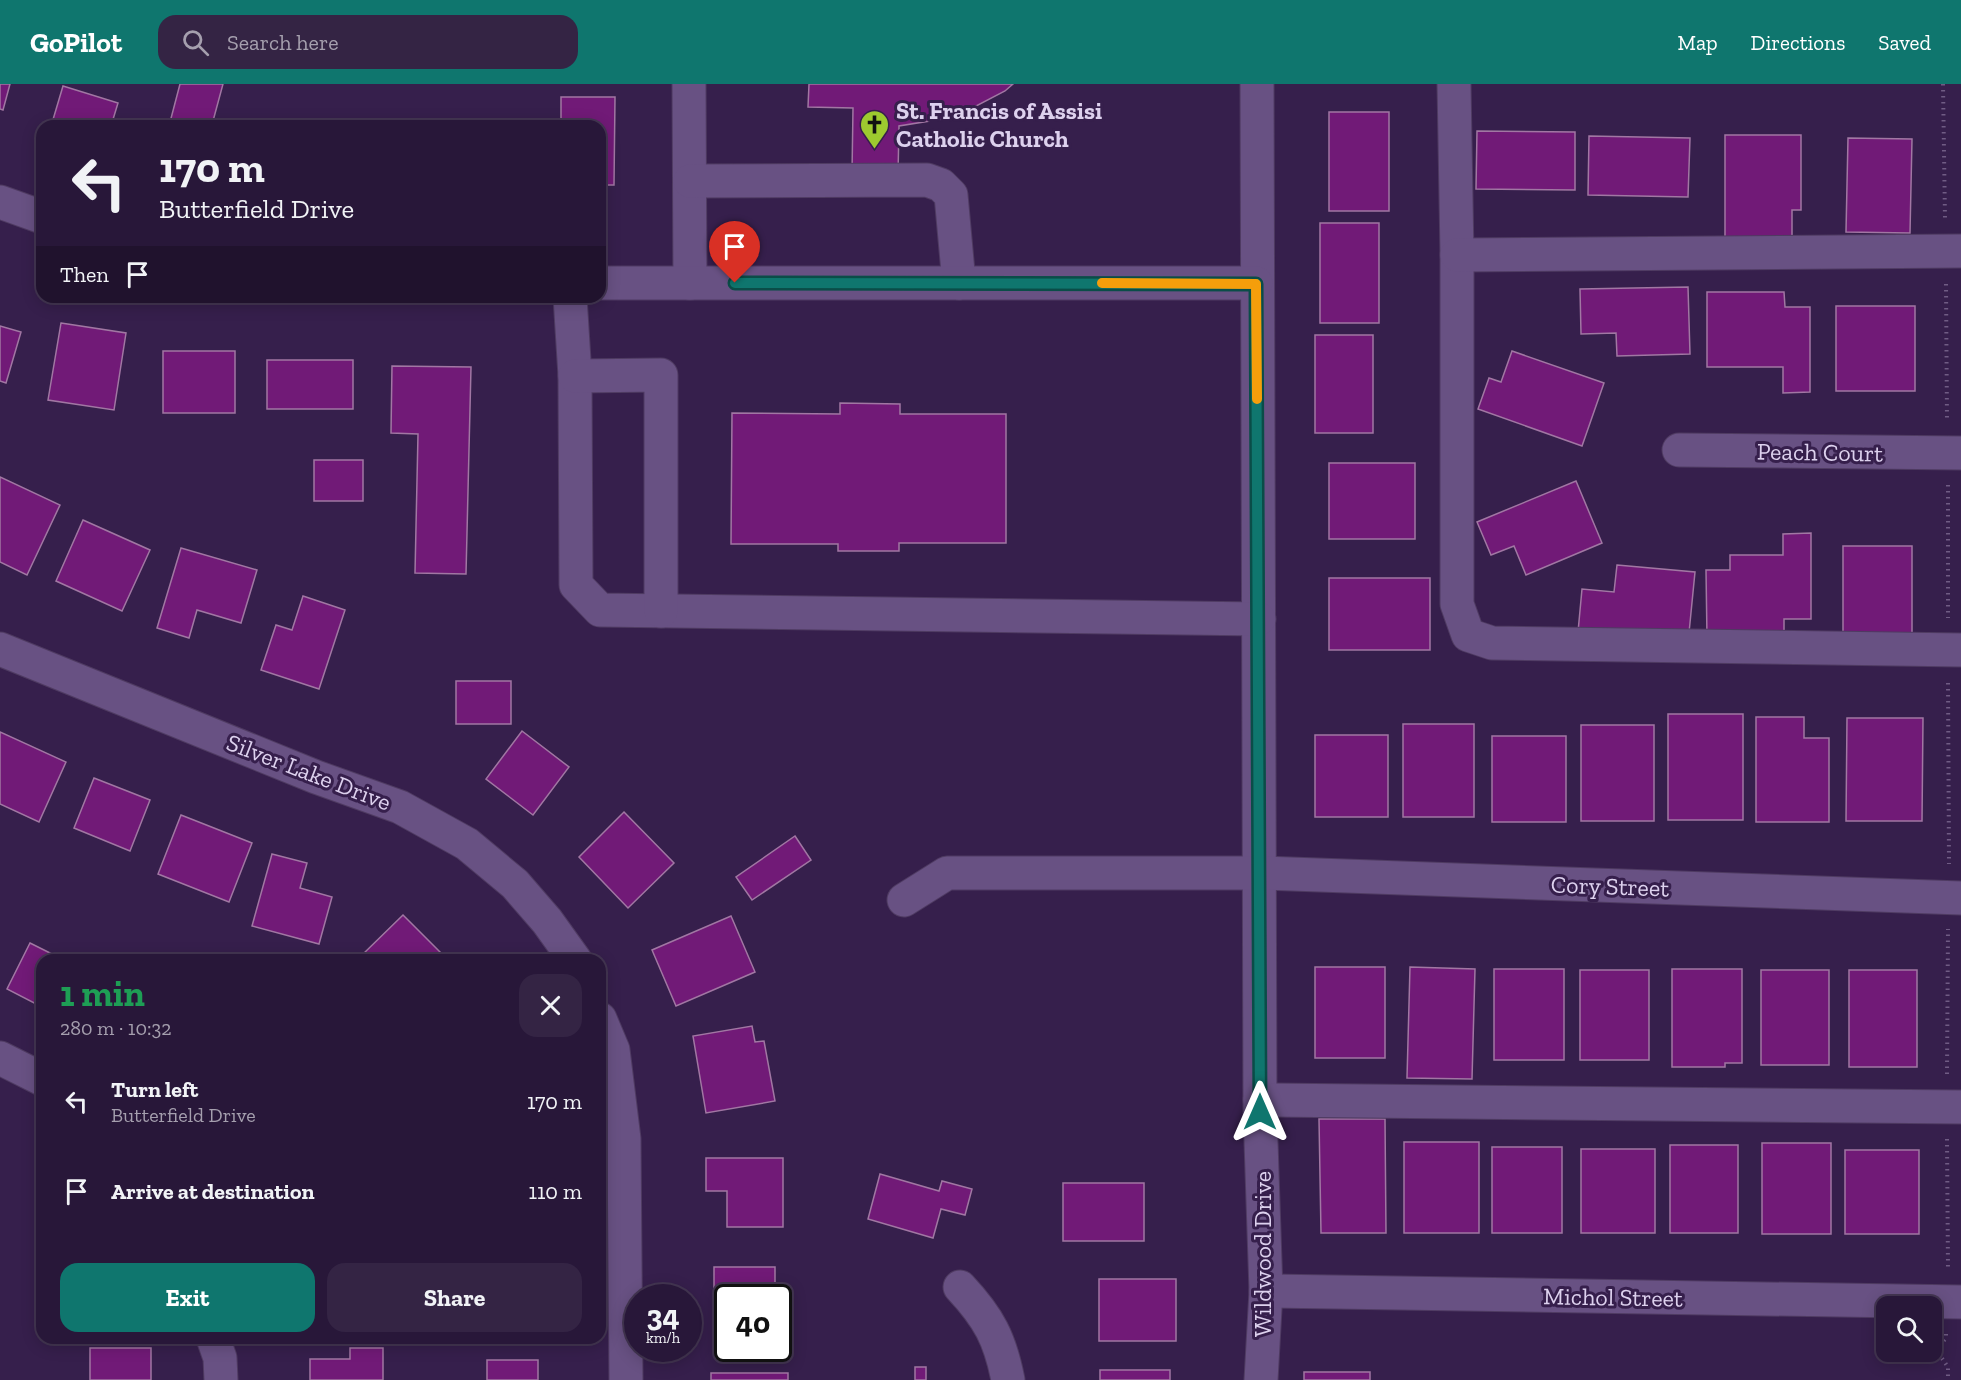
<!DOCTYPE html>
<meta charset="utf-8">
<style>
:root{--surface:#281739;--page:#342444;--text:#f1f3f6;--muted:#a59fae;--line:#443653;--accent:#0f766e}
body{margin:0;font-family:"Zilla Slab",serif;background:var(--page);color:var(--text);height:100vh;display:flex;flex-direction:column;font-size:22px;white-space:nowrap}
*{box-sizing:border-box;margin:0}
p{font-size:20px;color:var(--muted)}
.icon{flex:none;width:33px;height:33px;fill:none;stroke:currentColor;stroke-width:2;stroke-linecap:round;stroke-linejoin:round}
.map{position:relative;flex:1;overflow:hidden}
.panel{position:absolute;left:36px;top:870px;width:570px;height:390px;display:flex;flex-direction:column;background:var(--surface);border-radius:18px;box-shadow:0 3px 15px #0003,0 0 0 2px var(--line)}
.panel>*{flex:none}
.guide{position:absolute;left:36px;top:36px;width:570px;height:183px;border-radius:18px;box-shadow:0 3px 15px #0003,0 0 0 2px var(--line);background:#281739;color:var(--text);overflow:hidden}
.controls{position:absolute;left:1876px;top:1212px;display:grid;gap:12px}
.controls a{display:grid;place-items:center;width:66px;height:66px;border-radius:12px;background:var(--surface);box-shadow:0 3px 15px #0003,0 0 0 2px var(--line);font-size:30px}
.speed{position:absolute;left:624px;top:1200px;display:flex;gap:12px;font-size:30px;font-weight:700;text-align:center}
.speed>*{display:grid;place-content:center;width:78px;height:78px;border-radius:50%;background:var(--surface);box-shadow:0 3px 15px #0003,0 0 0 2px var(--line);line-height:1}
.speed small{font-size:15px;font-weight:400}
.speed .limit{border:3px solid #111;border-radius:9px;background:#fff;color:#111}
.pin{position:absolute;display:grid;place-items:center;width:51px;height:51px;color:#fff;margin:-62px -26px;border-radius:50% 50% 50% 0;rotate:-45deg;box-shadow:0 0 6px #0007}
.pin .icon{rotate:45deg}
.me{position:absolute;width:66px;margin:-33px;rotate:0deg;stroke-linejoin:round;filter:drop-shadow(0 0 4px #0008)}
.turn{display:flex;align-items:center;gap:21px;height:126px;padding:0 24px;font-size:27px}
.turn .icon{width:78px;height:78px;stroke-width:2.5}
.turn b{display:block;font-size:42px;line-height:51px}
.then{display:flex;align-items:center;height:57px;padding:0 24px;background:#0003;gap:12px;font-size:22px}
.round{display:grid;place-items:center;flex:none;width:63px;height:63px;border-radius:18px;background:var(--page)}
.summary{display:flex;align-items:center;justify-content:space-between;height:102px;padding:0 24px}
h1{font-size:36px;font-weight:800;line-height:45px;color:#1e9e55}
.action{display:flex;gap:12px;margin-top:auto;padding:12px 24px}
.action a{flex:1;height:69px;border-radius:18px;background:var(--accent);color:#fff;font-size:24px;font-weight:800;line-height:69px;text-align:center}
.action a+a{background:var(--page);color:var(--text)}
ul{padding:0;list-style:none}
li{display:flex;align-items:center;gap:18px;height:90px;padding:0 24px}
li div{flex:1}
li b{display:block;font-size:22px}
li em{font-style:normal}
header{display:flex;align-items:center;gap:36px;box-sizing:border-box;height:84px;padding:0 30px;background:var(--accent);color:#fff}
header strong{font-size:28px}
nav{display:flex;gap:33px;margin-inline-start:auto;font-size:21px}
.search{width:420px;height:54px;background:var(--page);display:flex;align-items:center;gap:15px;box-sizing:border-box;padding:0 21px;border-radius:18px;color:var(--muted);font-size:22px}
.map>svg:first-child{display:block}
.building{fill:#711a77;stroke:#a177a3;stroke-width:1.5}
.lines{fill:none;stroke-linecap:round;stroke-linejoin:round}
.minor-casing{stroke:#4f3b62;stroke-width:35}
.path{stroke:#705c84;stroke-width:4;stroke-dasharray:1.5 4.5;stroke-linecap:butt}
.minor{stroke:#685183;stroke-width:33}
.route-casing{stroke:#0a4d48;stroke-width:15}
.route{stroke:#0f766e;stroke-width:10}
.slow{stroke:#f59e0b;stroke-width:10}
.labels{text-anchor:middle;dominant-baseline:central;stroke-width:6;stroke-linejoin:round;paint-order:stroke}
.poi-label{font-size:24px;font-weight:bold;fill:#ddd1ee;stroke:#361f4c;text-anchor:start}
.street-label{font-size:24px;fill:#ddd1ee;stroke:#361f4c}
</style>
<header>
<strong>GoPilot</strong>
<div class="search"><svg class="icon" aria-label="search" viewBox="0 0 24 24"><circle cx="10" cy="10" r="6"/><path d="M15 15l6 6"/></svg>Search here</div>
<nav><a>Map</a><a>Directions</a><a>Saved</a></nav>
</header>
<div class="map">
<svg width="1961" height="1296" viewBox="0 0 1961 1296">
<rect width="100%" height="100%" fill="#361f4c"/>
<!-- building -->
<g class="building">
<path d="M0 0H10L3 26 0 25Z"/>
<path d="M180 0H223L213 37 235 42H169Z"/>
<path d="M809 0H1013L1005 7 955 33 899 42 898 91 852 89 853 24 808 23Z"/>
<path d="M63 2 118 19 111 42H62L52 39Z"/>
<path d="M561 13H615L614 101H600V42H561Z"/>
<rect x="1329" y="28" width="60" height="99"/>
<path d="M1477 47 1575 48V106L1476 105Z"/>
<path d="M1725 51H1801V126H1792V167H1725Z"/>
<path d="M1589 52 1690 54 1688 113 1588 111Z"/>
<path d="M1848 54 1912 55 1910 149 1846 148Z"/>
<rect x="1320" y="139" width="59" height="100"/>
<path d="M1688 203 1690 270 1617 272 1616 249 1581 250 1580 205Z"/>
<path d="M1707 208H1784L1785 223H1810V308L1783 309V283H1707Z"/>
<rect x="1836" y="222" width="79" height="85"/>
<path d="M61 239 126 249 114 326 48 316Z"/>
<path d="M0 242 21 248 6 299 0 297Z"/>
<rect x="1315" y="251" width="58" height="98"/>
<rect x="163" y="267" width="72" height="62"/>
<path d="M1512 267 1604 299 1582 362 1478 325 1489 294 1501 298Z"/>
<rect x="267" y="276" width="86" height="49"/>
<path d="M392 282 471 283 466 490 415 489 418 350 391 349Z"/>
<path d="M840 319 900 320V330H1006V459H899V467H838V460H731L732 329 840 330Z"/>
<rect x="314" y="376" width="49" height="41"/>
<rect x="1329" y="379" width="86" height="76"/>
<path d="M0 393 60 421 27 491 0 478Z"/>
<path d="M1576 397 1602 459 1526 491 1514 462 1491 471 1477 438Z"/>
<path d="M83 436 150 466 122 527 56 497Z"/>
<path d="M1811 449V535H1784V553L1707 554 1706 486H1730V471H1783V450Z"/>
<rect x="1843" y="462" width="69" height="96"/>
<path d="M181 464 257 486 241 539 197 526 189 554 157 544Z"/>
<path d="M1617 481 1695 488 1688 559 1578 548 1582 505 1614 508Z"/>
<rect x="1329" y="494" width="101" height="72"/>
<path d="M303 512 345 526 319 605 261 586 276 541 292 546Z"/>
<rect x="456" y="597" width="55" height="43"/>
<rect x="1668" y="630" width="75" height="106"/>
<path d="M1756 633H1804V654H1829V738H1756Z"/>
<path d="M1847 634H1923L1922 737H1846Z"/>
<rect x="1403" y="640" width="71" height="93"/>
<rect x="1581" y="641" width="73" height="96"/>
<path d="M522 647 569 683 533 731 486 695Z"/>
<path d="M0 648 66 678 39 738 0 720Z"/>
<rect x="1315" y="651" width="73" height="82"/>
<rect x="1492" y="652" width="74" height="86"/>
<path d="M94 694 150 716 130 767 74 744Z"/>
<path d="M624 728 674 779 628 824 579 773Z"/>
<path d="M181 731 252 759 229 818 158 790Z"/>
<path d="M795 752 811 776 752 816 736 793Z"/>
<path d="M272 770 307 779 300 804 332 813 319 860 252 842Z"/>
<path d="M403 831 448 876H363L360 873Z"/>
<path d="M731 832 755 888 676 922 652 866Z"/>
<path d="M30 859 64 876H42V923L7 905Z"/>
<rect x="1315" y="883" width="70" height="91"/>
<path d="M1410 883 1475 885 1472 995 1407 994Z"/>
<rect x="1494" y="885" width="70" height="91"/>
<path d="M1672 885H1742V979H1725V983H1672Z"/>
<rect x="1580" y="886" width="69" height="90"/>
<rect x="1761" y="886" width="68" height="95"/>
<rect x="1849" y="886" width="68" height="97"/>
<path d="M752 942 755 958 764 957 775 1017 706 1029 693 952Z"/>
<path d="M1319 1035H1385L1386 1149H1321Z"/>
<rect x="1404" y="1058" width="75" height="91"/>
<rect x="1762" y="1059" width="69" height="91"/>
<rect x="1670" y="1061" width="68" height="88"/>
<rect x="1492" y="1063" width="70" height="86"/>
<rect x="1581" y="1065" width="74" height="84"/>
<rect x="1845" y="1066" width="74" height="84"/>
<path d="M706 1074H783V1143H727V1107H706Z"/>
<path d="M880 1090 939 1107 942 1097 972 1105 965 1131 941 1125 933 1154 868 1135Z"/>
<rect x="1063" y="1099" width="81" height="58"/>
<path d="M714 1183H775V1214H728V1251H714Z"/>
<rect x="1099" y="1195" width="77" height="62"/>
<rect x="90" y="1264" width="61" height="32"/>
<path d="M350 1264H383V1296H310V1275H350Z"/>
<rect x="487" y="1276" width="51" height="20"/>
<rect x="915" y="1283" width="11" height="13"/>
<rect x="1100" y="1286" width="70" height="10"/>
<rect x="1304" y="1288" width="66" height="8"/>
<rect x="711" y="1289" width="77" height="7"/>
</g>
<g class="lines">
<defs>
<g id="minor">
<path d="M689 0 690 199"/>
<path d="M1257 0 1260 1028 1266 1207 1261 1296"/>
<path d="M1454 0 1457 171V520L1468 551 1492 559 1961 566"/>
<path d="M690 97 927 96 941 101 951 111 959 199"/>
<path d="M0 118 42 133"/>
<path d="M1457 171 1961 167"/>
<path d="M600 199H1256"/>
<path d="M570 213 575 292 576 501 600 526 1259 535"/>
<path d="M575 292 661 291V527"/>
<path d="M1679 366 1961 369"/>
<path d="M0 565 316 693 400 723 467 760 515 800 547 837 575 876"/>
<path d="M904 816 947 789H1260L1961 814"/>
<path d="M600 935 613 966 624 1055 626 1296"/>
<path d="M0 974 42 995"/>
<path d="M1260 1016 1961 1023"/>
<path d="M960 1203C989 1234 1000 1255 1008 1296"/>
<path d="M1266 1207 1961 1218"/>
<path d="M213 1254 220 1274 221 1296"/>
</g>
</defs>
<!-- minor casing -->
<use href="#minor" class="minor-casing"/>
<!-- path -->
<g class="path">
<path d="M1943 0 1945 135"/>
<path d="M1946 200 1947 336"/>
<path d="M1948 401V534"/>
<path d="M1948 599 1949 780"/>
<path d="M1947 990 1948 845"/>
<path d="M1947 1055 1948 1185"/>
<path d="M1946 1250V1254L1936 1266 1948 1283V1296"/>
</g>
<!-- minor -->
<use href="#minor" class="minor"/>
</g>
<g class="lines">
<defs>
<path id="route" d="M735 199 1256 200 1260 1028"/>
</defs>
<!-- route casing -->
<use href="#route" class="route-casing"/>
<!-- route -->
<use href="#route" class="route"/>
<!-- slow -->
<path class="slow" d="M1102 199 1256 200 1257 315"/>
</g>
<!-- icons -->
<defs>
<symbol id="church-pin" viewBox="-11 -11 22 30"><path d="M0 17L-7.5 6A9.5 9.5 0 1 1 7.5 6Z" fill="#9dca2f" stroke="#361f4c"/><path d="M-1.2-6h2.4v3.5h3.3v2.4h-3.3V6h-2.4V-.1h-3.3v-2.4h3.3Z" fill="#111"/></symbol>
</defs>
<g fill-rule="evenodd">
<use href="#church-pin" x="858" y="24" width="33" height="45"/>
</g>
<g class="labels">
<!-- poi labels -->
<g class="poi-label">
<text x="896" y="26">St. Francis of Assisi<tspan x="896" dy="28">Catholic Church</tspan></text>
</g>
<!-- street labels -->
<g class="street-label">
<text transform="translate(1820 368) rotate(1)">Peach Court</text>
<text transform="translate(309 688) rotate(21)">Silver Lake Drive</text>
<text transform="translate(1610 802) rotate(2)">Cory Street</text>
<text transform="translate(1262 1170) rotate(-90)">Wildwood Drive</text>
<text transform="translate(1613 1213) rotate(1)">Michol Street</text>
</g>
</g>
</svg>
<div class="controls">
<a><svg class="icon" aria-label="search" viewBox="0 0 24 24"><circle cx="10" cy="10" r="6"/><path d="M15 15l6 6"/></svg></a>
</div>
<div class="speed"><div>34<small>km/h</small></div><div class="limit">40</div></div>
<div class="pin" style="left:735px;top:199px;background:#d93025"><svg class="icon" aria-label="arrive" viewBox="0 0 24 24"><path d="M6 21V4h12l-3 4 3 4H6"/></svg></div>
<svg class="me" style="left:1260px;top:1028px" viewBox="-20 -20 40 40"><path d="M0-17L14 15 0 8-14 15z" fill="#0f766e" stroke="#fff" stroke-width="4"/></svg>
<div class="guide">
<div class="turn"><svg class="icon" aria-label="left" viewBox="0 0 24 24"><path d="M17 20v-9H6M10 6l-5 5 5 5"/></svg><div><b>170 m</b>Butterfield Drive</div></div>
<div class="then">Then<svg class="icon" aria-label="arrive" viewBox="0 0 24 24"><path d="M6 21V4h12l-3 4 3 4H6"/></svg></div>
</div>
<section class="panel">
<div class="summary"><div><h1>1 min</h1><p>280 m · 10:32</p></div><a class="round"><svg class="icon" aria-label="close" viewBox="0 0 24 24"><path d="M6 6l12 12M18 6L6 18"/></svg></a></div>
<ul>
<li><svg class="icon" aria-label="left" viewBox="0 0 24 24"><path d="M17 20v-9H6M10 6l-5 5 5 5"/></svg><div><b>Turn left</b><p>Butterfield Drive</p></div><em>170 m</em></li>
<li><svg class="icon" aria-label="arrive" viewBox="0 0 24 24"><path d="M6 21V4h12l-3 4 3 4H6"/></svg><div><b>Arrive at destination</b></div><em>110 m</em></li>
</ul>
<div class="action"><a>Exit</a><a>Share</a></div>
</section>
</div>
